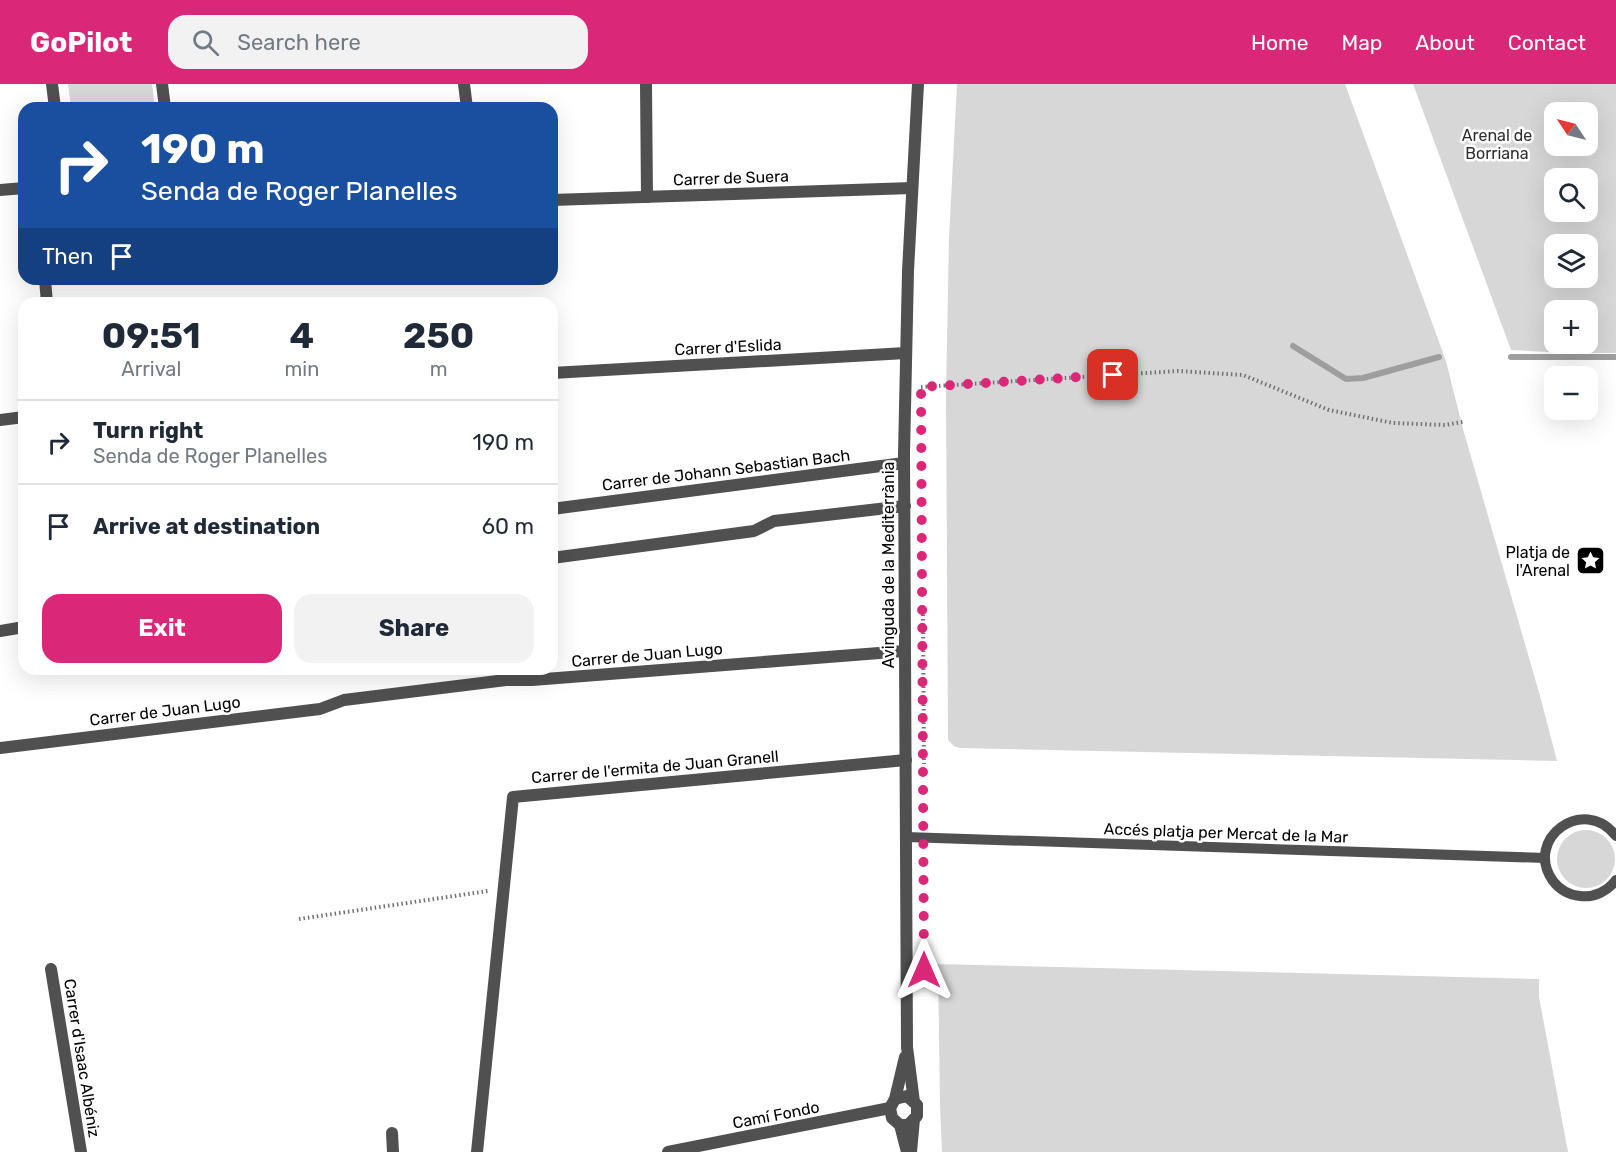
<!DOCTYPE html>
<meta charset="utf-8">
<style>
:root{--surface:#fff;--page:#f2f2f3;--text:#1f2937;--muted:#747a83;--line:#e0e1e3;--accent:#db2777}
body{margin:0;font-family:Rubik,sans-serif;background:var(--page);color:var(--text);height:100vh;display:flex;flex-direction:column;font-size:22px;white-space:nowrap}
*{box-sizing:border-box;margin:0}
p{font-size:20px;color:var(--muted)}
.icon{flex:none;width:33px;height:33px;fill:none;stroke:currentColor;stroke-width:2;stroke-linecap:round;stroke-linejoin:round}
.map{position:relative;flex:1;overflow:hidden}
.details{position:absolute;left:18px;top:213px;width:540px;height:378px;display:flex;flex-direction:column;background:var(--surface);border-radius:18px;box-shadow:0 6px 24px #0002}
.details>*{flex:none}
.banner{position:absolute;left:18px;top:18px;width:540px;height:183px;border-radius:18px;box-shadow:0 6px 24px #0002;background:#1a4fa0;color:#fff;overflow:hidden}
.needle{width:39px;rotate:305deg}
.controls{position:absolute;left:1544px;top:18px;display:grid;gap:12px}
.controls a{display:grid;place-items:center;width:54px;height:54px;border-radius:12px;background:var(--surface);box-shadow:0 6px 24px #0002;font-size:30px}
.pin{position:absolute;display:grid;place-items:center;width:51px;height:51px;color:#fff;margin:-26px;border-radius:12px;box-shadow:0 3px 9px #0006}
.me{position:absolute;width:66px;margin:-33px;rotate:0deg;stroke-linejoin:round;filter:drop-shadow(0 0 4px #0008)}
.turn{display:flex;align-items:center;gap:21px;height:126px;padding:0 24px;font-size:27px}
.turn .icon{width:78px;height:78px;stroke-width:2.5}
.turn b{display:block;font-size:42px;line-height:51px}
.then{display:flex;align-items:center;height:57px;padding:0 24px;background:#0003;gap:12px;font-size:22px}
.eta{display:flex;justify-content:space-evenly;align-items:center;height:102px;text-align:center}
.eta b{font-size:36px;font-weight:700;line-height:42px}
.primary-button{display:flex;gap:12px;margin-top:auto;padding:12px 24px}
.primary-button a{flex:1;height:69px;border-radius:18px;background:var(--accent);color:#fff;font-size:24px;font-weight:700;line-height:69px;text-align:center}
.primary-button a+a{background:var(--page);color:var(--text)}
ul{padding:0;list-style:none}
li{display:flex;align-items:center;gap:18px;height:84px;padding:0 24px;border-top:2px solid var(--line)}
li div{flex:1}
li b{display:block;font-size:22px}
li em{font-style:normal}
header{display:flex;align-items:center;gap:36px;box-sizing:border-box;height:84px;padding:0 30px;background:var(--accent);color:#fff}
header strong{font-size:28px}
nav{display:flex;gap:33px;margin-inline-start:auto;font-size:21px}
.search{width:420px;height:54px;background:var(--page);display:flex;align-items:center;gap:15px;box-sizing:border-box;padding:0 21px;border-radius:18px;color:var(--muted);font-size:22px}
.map>svg:first-child{display:block}
.green{fill:#d7d7d7;fill-rule:evenodd}
.lines{fill:none;stroke-linecap:round;stroke-linejoin:round}
.stream{stroke:#9e9e9e;stroke-width:6}
.path{stroke:#727272;stroke-width:4;stroke-dasharray:1.5 3;stroke-linecap:butt}
.service{stroke:#505050;stroke-width:10}
.minor{stroke:#505050;stroke-width:12}
.tertiary{stroke:#505050;stroke-width:12}
.route{stroke:#db2777;stroke-width:10;stroke-dasharray:0 18}
.labels{text-anchor:middle;dominant-baseline:central;stroke-width:5;stroke-linejoin:round;paint-order:stroke}
.park-label{font-size:16px;fill:#2e2e2e;stroke:#fff}
.street-label{font-size:16px;fill:#000;stroke:#fff}
.poi-label{font-size:16px;fill:#000;stroke:#fff;text-anchor:end}
</style>
<header>
<strong>GoPilot</strong>
<div class="search"><svg class="icon" aria-label="search" viewBox="0 0 24 24"><circle cx="10" cy="10" r="6"/><path d="M15 15l6 6"/></svg>Search here</div>
<nav><a>Home</a><a>Map</a><a>About</a><a>Contact</a></nav>
</header>
<div class="map">
<svg width="1616" height="1068" viewBox="0 0 1616 1068">
<rect width="100%" height="100%" fill="#fff"/>
<!-- green -->
<g class="green">
<path d="M68 0H152L155 24H71Z"/>
<path d="M957 0H1345L1446 277 1463 345 1540 612 1557 677 959 664 954 662 948 656 946 310 949 154Z"/>
<path d="M1413 0H1616V269H1566L1511 266ZM1554 28H1587V62H1554ZM1554 94H1587V128H1554ZM1554 160H1587V194H1554ZM1554 226H1587V260H1554Z"/>
<circle cx="1586" cy="775" r="29"/>
<path d="M938 880 1539 895V913L1568 1068H942L940 1021Z"/>
</g>
<g class="lines">
<!-- stream -->
<g class="stream">
<path d="M1293 262 1346 295 1363 294 1439 273"/>
<path d="M1511 273H1616"/>
</g>
<!-- path -->
<g class="path">
<path d="M921 303 1178 287 1243 291 1329 326 1393 339 1445 341 1463 338"/>
<path d="M923 526 924 680"/>
<path d="M299 835 488 807"/>
</g>
<!-- service -->
<g class="service">
<path d="M1616 752C1584 710 1523 755 1553 797 1560 806 1569 811 1580 812 1594 814 1608 807 1616 796"/>
<path d="M906 753 1545 774"/>
</g>
<!-- minor -->
<g class="minor">
<path d="M52 0 55 24"/>
<path d="M162 0 165 24"/>
<path d="M464 0 467 24"/>
<path d="M646 0 647 113"/>
<path d="M0 106 24 104"/>
<path d="M552 116 912 104"/>
<path d="M45 195 47 219"/>
<path d="M552 289 906 269"/>
<path d="M0 336 24 333"/>
<path d="M552 425 904 379"/>
<path d="M552 474 754 447 774 437 905 422"/>
<path d="M0 547 24 543"/>
<path d="M0 664 320 625 344 616 506 596H532L905 567"/>
<path d="M51 885 81 1068"/>
<path d="M392 1049 393 1068"/>
<path d="M477 1068 513 713 906 676"/>
<path d="M668 1068 890 1024"/>
</g>
<!-- tertiary -->
<g class="tertiary">
<path d="M895 1015 907 1012 917 1021V1032L908 1041H900L892 1034 890 1024 895 1015 905 973"/>
<path d="M914 1018 907 963 904 370 908 187 918 0"/>
<path d="M900 1041 907 1068"/>
<path d="M911 1068 914 1035"/>
</g>
</g>
<g class="lines">
<!-- route -->
<path class="route" d="M924 886 921 303 1113 291"/>
</g>
<!-- icons -->
<defs>
<symbol id="sight-square" viewBox="-11 -11 22 22"><rect x="-9" y="-9" width="18" height="18" rx="4" fill="#000" stroke="#fff"/><path d="M0-6L1.8-2.2L6-1.7L2.9 1.2L3.7 5.4L0 3.3L-3.7 5.4L-2.9 1.2L-6-1.7L-1.8-2.2Z" fill="#fff"/></symbol>
</defs>
<g fill-rule="evenodd">
<use href="#sight-square" x="1574" y="460" width="33" height="33"/>
</g>
<g class="labels">
<!-- park labels -->
<g class="park-label">
<text x="1497" y="51">Arenal de<tspan x="1497" dy="18">Borriana</tspan></text>
</g>
<!-- street labels -->
<g class="street-label">
<text transform="translate(731 94) rotate(-2)">Carrer de Suera</text>
<text transform="translate(728 263) rotate(-3)">Carrer d'Eslida</text>
<text transform="translate(726 386) rotate(-7)">Carrer de Johann Sebastian Bach</text>
<text transform="translate(888 481) rotate(-90)">Avinguda de la Mediterrània</text>
<text transform="translate(647 571) rotate(-5)">Carrer de Juan Lugo</text>
<text transform="translate(165 627) rotate(-7)">Carrer de Juan Lugo</text>
<text transform="translate(655 683) rotate(-5)">Carrer de l'ermita de Juan Granell</text>
<text transform="translate(1226 749) rotate(2)">Accés platja per Mercat de la Mar</text>
<text transform="translate(82 974) rotate(81)">Carrer d'Isaac Albéniz</text>
<text transform="translate(776 1031) rotate(-11)">Camí Fondo</text>
</g>
<!-- poi labels -->
<g class="poi-label">
<text x="1570" y="468">Platja de<tspan x="1570" dy="18">l'Arenal</tspan></text>
</g>
</g>
</svg>
<div class="controls">
<a><svg class="needle" viewBox="-14 -14 28 28"><path d="M0-13l5 13h-10z" fill="#e53935"/><path d="M0 13l5-13h-10z" fill="#747a83"/></svg></a>
<a><svg class="icon" aria-label="search" viewBox="0 0 24 24"><circle cx="10" cy="10" r="6"/><path d="M15 15l6 6"/></svg></a>
<a><svg class="icon" aria-label="layers" viewBox="0 0 24 24"><path d="M12 4l9 5-9 5-9-5zM3 14l9 5 9-5"/></svg></a>
<a>+</a>
<a>−</a>
</div>
<div class="pin" style="left:1113px;top:291px;background:#d93025"><svg class="icon" aria-label="arrive" viewBox="0 0 24 24"><path d="M6 21V4h12l-3 4 3 4H6"/></svg></div>
<svg class="me" style="left:924px;top:886px" viewBox="-20 -20 40 40"><path d="M0-17L14 15 0 8-14 15z" fill="#db2777" stroke="#fff" stroke-width="4"/></svg>
<div class="banner">
<div class="turn"><svg class="icon" aria-label="right" viewBox="0 0 24 24"><path d="M7 20v-9h11M14 6l5 5-5 5"/></svg><div><b>190 m</b>Senda de Roger Planelles</div></div>
<div class="then">Then<svg class="icon" aria-label="arrive" viewBox="0 0 24 24"><path d="M6 21V4h12l-3 4 3 4H6"/></svg></div>
</div>
<section class="details">
<div class="eta">
<div><b>09:51</b><p>Arrival</p></div>
<div><b>4</b><p>min</p></div>
<div><b>250</b><p>m</p></div>
</div>
<ul>
<li><svg class="icon" aria-label="right" viewBox="0 0 24 24"><path d="M7 20v-9h11M14 6l5 5-5 5"/></svg><div><b>Turn right</b><p>Senda de Roger Planelles</p></div><em>190 m</em></li>
<li><svg class="icon" aria-label="arrive" viewBox="0 0 24 24"><path d="M6 21V4h12l-3 4 3 4H6"/></svg><div><b>Arrive at destination</b></div><em>60 m</em></li>
</ul>
<div class="primary-button"><a>Exit</a><a>Share</a></div>
</section>
</div>
